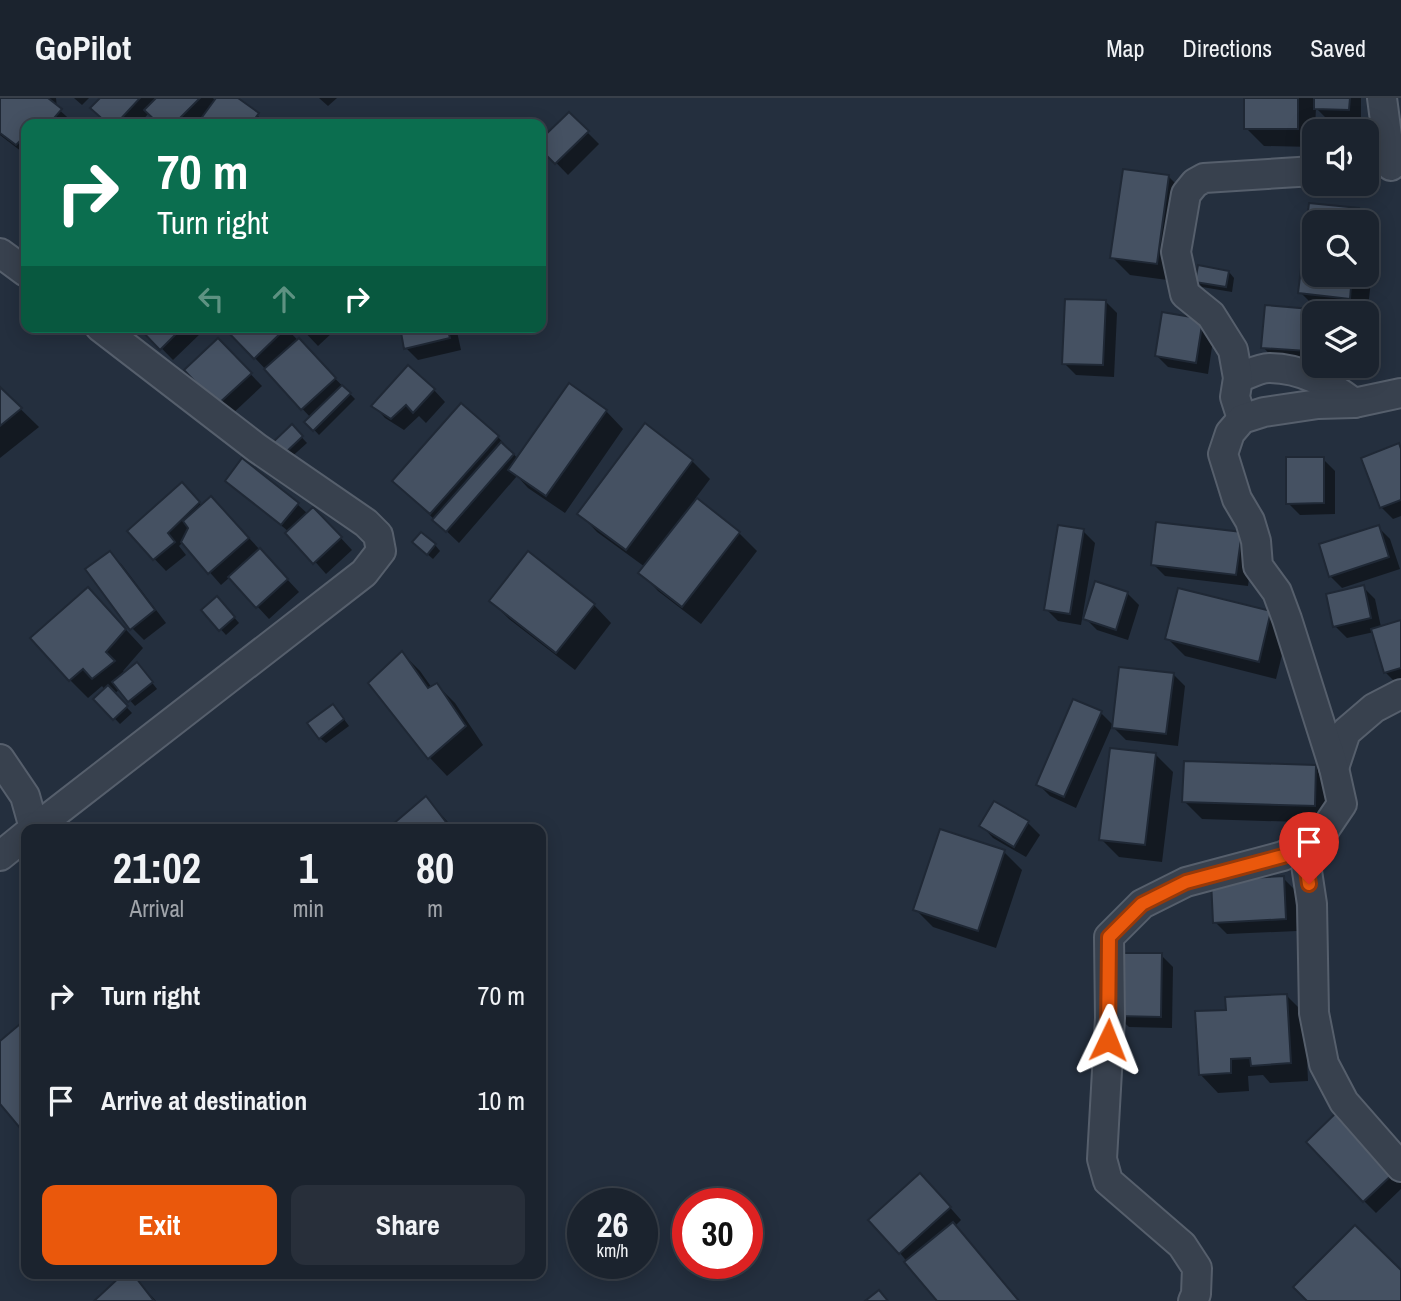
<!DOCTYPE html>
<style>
:root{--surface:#1b232e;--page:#282f3a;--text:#f1f3f6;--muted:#a0a4aa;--line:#39404a;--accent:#ea580c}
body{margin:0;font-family:"Archivo Narrow",sans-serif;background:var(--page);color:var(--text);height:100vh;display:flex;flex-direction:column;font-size:26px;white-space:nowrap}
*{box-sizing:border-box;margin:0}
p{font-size:23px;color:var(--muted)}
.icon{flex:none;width:38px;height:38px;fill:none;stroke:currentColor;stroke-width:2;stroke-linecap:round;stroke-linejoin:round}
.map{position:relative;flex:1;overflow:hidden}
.details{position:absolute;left:21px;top:726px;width:525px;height:455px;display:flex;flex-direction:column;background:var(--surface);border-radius:14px;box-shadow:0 4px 18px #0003,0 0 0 2px var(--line)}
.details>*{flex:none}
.hud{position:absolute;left:21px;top:21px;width:525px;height:214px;border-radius:14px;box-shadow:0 4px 18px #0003,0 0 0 2px var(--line);background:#0b6e4f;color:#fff;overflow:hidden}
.fabs{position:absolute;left:1302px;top:21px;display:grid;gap:14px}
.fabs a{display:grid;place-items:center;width:77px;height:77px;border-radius:14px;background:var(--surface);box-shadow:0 4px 18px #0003,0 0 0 2px var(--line);font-size:35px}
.speed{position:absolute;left:567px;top:1090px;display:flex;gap:14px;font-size:35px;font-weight:700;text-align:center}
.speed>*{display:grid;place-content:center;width:91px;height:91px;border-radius:50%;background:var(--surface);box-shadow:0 4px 18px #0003,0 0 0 2px var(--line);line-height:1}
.speed small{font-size:18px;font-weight:400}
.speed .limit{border:10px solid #d22;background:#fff;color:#111}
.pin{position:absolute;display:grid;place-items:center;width:60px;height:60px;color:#fff;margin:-72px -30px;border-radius:50% 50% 50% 0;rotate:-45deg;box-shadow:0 0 7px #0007}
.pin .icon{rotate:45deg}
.me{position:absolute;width:77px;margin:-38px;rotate:2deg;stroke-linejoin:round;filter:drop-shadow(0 0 5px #0008)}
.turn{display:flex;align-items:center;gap:24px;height:147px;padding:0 21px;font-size:32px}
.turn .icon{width:91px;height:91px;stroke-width:2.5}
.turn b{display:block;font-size:49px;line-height:60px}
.lanes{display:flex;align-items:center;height:66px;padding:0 21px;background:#0003;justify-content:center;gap:35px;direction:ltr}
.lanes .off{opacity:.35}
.eta{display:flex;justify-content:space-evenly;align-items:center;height:119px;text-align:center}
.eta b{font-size:42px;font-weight:700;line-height:49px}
.action{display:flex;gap:14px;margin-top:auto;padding:14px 21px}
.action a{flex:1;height:80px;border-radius:14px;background:var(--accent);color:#fff;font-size:28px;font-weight:700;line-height:80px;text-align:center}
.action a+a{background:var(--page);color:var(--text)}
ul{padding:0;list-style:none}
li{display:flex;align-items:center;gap:21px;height:105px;padding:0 21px}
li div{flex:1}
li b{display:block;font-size:26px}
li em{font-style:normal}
header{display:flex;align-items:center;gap:42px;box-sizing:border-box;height:98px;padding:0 35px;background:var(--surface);border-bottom:2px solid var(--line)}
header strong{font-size:33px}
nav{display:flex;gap:38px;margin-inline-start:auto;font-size:24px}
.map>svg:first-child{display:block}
.shadow{fill:#0007;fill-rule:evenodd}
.building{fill:#455162;stroke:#1f2835;stroke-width:2}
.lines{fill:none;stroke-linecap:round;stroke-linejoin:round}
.street-casing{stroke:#565f6c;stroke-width:32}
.street{stroke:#38414e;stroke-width:28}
.route-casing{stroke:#983908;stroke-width:18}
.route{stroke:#ea580c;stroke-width:12}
</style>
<header>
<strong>GoPilot</strong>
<nav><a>Map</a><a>Directions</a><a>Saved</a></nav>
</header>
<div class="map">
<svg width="1401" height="1203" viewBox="0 0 1401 1203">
<rect width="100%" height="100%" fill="#242f3e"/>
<!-- shadow -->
<g class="shadow">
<path d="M0 0H56L57 10 75 26H26V57L0 37Z"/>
<path d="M74 0H89L82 7Z"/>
<path d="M102 0H213L216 3 218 0H235L268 26H161L149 15 139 26H109L93 10Z"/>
<path d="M319 0H337L328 8Z"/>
<path d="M1246 0H1361V23L1328 22 1316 10 1314 49 1264 48 1246 30Z"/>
<path d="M569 16 599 46 568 77 541 49V44Z"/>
<path d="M1169 79 1187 97 1175 183 1130 177 1112 159Z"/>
<path d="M1310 106 1359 112 1377 130 1367 218V215L1318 212 1300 194ZM1314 124H1367V177H1314Z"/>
<path d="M1229 174 1234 180 1232 194 1202 189 1197 183Z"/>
<path d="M1105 203 1117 215 1114 279 1076 277 1064 265Z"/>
<path d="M1310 212 1314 216V264L1274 261 1263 249Z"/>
<path d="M1202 223 1214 235 1208 276 1168 269 1156 257Z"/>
<path d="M141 229H197L202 234 173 262Z"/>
<path d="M226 229H285L355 301 319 337 307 324 311 320Z"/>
<path d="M300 229H329L333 234 318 248Z"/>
<path d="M401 229H456L461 252 418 262 406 250Z"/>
<path d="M218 242 262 288 230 318 186 272Z"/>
<path d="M0 291 39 329 0 360Z"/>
<path d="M434 292 445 304 426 325 419 318 404 332 385 320 374 308Z"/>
<path d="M606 313 623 331 565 415 528 390 517 378 459 445 394 383 498 339 518 361Z"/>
<path d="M645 328 692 363 710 381 695 401 739 435 757 453 701 526 658 493 641 475 645 469 597 434 580 416Z"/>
<path d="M292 329 307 345 287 363 272 347Z"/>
<path d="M1398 347 1401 350V418L1393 421 1381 409Z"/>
<path d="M1323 361 1335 373V416L1300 417 1288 405Z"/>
<path d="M227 382 297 406 308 416 325 423 352 452 326 476 289 434Z"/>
<path d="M194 398 202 408 223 412 299 494 269 521 230 479 221 487 183 444 179 448 186 457 166 473 129 434Z"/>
<path d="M1378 429 1390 441 1400 471 1342 490 1330 478Z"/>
<path d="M1083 433 1095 445 1081 527 1058 523 1046 511Z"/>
<path d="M1241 435 1253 447 1248 488 1165 478 1153 466Z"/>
<path d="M435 447 440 453 433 461 419 449Z"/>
<path d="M110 455 122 467 166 525 144 542 132 530Z"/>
<path d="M1363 489 1375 501 1381 529 1401 524V590L1385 574 1374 534 1347 540 1335 528Z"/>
<path d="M1127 495 1139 507 1128 542 1097 532 1085 520Z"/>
<path d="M217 500 239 525 226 537 203 512Z"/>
<path d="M491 503 594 507 611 525 575 572 509 521Z"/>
<path d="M105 509 143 550 123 573 125 575 142 572 157 591 135 608 120 591 114 596 132 615 120 626 96 601 105 592 102 588 88 600 70 582Z"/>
<path d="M1270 515 1288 533 1276 581 1185 558 1167 540Z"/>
<path d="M402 555 420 573 432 590 437 587 455 605 483 647 447 678 430 660 370 585Z"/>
<path d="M1173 576 1185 588 1178 648 1126 642 1112 628 1076 710 1050 698 1038 686 1101 615 1114 628Z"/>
<path d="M338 613 349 628 326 645 320 640Z"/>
<path d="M1155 656 1173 674 1162 764 1119 759 1101 741Z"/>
<path d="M1316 669 1334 687 1332 725 1202 721 1184 703Z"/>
<path d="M426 700 455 732H389Z"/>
<path d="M1028 725 1040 737 1026 759 993 740 982 728Z"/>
<path d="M1004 754 1022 772 996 850 933 829 915 811Z"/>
<path d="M1283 780 1295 792 1297 833 1227 836 1215 824Z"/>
<path d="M1161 857 1173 869 1172 930 1129 929 1117 918Z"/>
<path d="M1287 898 1305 916 1308 983 1270 985 1263 977 1248 978 1249 993 1218 995 1200 976 1227 914Z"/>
<path d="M26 923V1034L0 1004V945Z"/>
<path d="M1338 1015 1401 1082V1091L1376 1115 1364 1103Z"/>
<path d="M932 1089 961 1122 955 1128 1020 1203H939L900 1155Z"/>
<path d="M126 1176H131L156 1203H96Z"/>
</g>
<!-- building -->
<g class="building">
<path d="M0 0H48L62 11 49 26H26V37L16 47 0 35Z"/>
<path d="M100 0H140L116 26H108L90 10Z"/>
<path d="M156 0H200L174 26H159L144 12Z"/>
<path d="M216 0H238L259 15 251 26H197Z"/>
<rect x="1244" y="0" width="54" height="31"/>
<path d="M1314 0H1350L1349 12 1314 11Z"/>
<path d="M569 14 589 33 555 66 541 52V41Z"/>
<path d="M1123 71 1169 77 1157 166 1110 160Z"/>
<path d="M1309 105 1359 110 1358 124H1314V177H1352L1350 201 1298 195Z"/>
<path d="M1198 167 1229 173 1226 189 1195 184Z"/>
<path d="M1065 201 1106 202 1103 267 1062 266Z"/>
<path d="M1265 207 1311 211 1307 253 1261 250Z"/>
<path d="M1162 214 1203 221 1196 265 1155 258Z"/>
<path d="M138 229H183L160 252Z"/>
<path d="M223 229H287L254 261Z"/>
<path d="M400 229H447L450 240 404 251Z"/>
<path d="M218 240 252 275 217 307 184 272Z"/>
<path d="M299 240 336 280 301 312 264 271Z"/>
<path d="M408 267 435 291 413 315 406 307 391 321 371 308Z"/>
<path d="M569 285 607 312 546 398 508 372Z"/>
<path d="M342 287 351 295 313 333 304 324Z"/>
<path d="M0 289 22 310 0 328Z"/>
<path d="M461 305 499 338 430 416 392 383Z"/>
<path d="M645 325 693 362 626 452 577 416Z"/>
<path d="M292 326 303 338 281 359 270 347Z"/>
<path d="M501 344 514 356 446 434 432 422Z"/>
<path d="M1399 345 1401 351V402L1380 410 1361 360Z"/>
<path d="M1286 359H1324V405L1286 406Z"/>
<path d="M242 360 299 405 281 427 225 383Z"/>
<path d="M182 384 200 404 168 435 175 444 153 462 127 433Z"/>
<path d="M211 398 249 440 208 476 181 444 188 430 183 423Z"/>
<path d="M697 400 740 434 682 509 638 475Z"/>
<path d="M313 409 342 439 313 466 285 435Z"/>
<path d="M1156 424 1242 434 1236 477 1151 467Z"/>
<path d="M1058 427 1084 431 1070 516 1044 512Z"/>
<path d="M1379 427 1389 459 1329 479 1319 446Z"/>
<path d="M421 434 436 446 427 457 412 444Z"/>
<path d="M260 450 288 481 256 510 228 479Z"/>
<path d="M110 453 155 512 130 532 85 471Z"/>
<path d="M528 453 595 506 556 555 489 503Z"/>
<path d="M1095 483 1128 494 1116 532 1083 521Z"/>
<path d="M1364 487 1371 520 1333 529 1326 496Z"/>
<path d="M88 489 126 531 106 554 115 563 92 581 83 571 69 583 30 540Z"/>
<path d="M1178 490 1271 513 1259 564 1165 541Z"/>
<path d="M217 498 235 519 219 533 201 512Z"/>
<path d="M1401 522V570L1384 575 1371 531Z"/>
<path d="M402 553 428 590 437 585 466 628 428 661 368 585Z"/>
<path d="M137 564 153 584 128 604 112 584Z"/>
<path d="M1119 569 1174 575 1166 636 1112 630Z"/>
<path d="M108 587 128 608 113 622 93 601Z"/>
<path d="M1073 601 1102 613 1064 699 1036 687Z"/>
<path d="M333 606 344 621 319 641 307 625Z"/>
<path d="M1110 650 1156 655 1145 747 1099 742Z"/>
<path d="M1184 663 1316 667 1315 708 1182 704Z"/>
<path d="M426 698 452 732H386Z"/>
<path d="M994 703 1029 723 1014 749 979 728Z"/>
<path d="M940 731 1005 752 978 833 913 812Z"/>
<path d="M1284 778 1286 821 1213 825 1211 782Z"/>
<path d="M1116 855H1162L1161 919 1116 918Z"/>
<path d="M1287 896 1291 965 1251 968 1250 960 1231 961V975L1199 977 1195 913 1226 912 1225 899Z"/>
<path d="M26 921V1024L20 1030 0 1006V943Z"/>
<path d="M1338 1013 1395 1074 1363 1104 1306 1044Z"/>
<path d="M920 1075 951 1109 899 1156 868 1122Z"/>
<path d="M953 1124 1019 1203H937L904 1164Z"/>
<path d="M1355 1127 1401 1172V1203H1307L1293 1189Z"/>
<path d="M123 1176H133L154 1203H94Z"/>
<path d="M879 1192 888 1203H865Z"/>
</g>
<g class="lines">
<defs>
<g id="street">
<path d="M1382 0 1391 68"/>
<path d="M0 155 26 174"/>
<path d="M1238 280C1247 277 1259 270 1269 270 1302 270 1329 286 1354 305"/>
<path d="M1242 321 1235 299 1238 280 1233 252 1211 217 1185 196 1176 154 1186 96 1195 85 1204 80 1314 73"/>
<path d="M0 661 25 698 34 730"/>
<path d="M1334 670 1346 634 1374 610 1401 596"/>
<path d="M33 732 364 475 381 453 378 437 366 425 257 350 100 229"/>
<path d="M1303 747 1312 806 1314 915 1324 966 1344 1004 1401 1069"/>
<path d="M0 758 26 737"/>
<path d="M1193 1203 1196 1196 1197 1170 1182 1147 1108 1083 1102 1061 1110 920 1109 839 1142 806 1186 784 1283 758 1321 737 1342 706 1334 670 1287 521 1277 494 1258 468 1256 443 1250 423 1237 401 1223 356 1230 335 1242 321 1264 314 1318 306 1354 305 1401 295"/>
</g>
</defs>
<!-- street casing -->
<use href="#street" class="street-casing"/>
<!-- street -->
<use href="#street" class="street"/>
</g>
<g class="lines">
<defs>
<path id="route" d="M1108 942 1109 839 1142 806 1186 784 1283 758 1303 747 1309 786"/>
</defs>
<!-- route casing -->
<use href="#route" class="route-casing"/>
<!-- route -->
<use href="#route" class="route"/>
</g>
</svg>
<div class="fabs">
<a><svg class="icon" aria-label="sound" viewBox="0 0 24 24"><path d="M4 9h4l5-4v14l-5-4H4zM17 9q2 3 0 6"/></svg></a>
<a><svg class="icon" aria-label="search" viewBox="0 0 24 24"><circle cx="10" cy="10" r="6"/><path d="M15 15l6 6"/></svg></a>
<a><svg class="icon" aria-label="layers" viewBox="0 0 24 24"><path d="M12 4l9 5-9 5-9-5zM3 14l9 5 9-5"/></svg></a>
</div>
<div class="speed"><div>26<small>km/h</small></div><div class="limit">30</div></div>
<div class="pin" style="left:1309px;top:786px;background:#d93025"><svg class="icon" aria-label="arrive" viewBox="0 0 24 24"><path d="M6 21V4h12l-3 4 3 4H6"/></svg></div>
<svg class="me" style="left:1108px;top:942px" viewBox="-20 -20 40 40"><path d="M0-17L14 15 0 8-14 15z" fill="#ea580c" stroke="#fff" stroke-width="4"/></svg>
<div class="hud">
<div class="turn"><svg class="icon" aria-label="right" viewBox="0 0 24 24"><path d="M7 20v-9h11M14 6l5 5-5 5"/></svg><div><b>70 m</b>Turn right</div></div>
<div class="lanes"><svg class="icon off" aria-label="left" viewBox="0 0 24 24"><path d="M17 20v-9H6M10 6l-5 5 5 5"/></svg><svg class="icon off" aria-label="ahead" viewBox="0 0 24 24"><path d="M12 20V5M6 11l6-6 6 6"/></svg><svg class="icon" aria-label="right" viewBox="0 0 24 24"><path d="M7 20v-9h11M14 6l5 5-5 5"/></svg></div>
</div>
<section class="details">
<div class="eta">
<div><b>21:02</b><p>Arrival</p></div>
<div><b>1</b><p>min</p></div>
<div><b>80</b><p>m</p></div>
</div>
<ul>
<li><svg class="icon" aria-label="right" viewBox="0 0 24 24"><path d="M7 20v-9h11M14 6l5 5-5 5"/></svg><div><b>Turn right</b></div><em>70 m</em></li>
<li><svg class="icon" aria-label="arrive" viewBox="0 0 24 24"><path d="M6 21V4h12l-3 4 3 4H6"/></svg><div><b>Arrive at destination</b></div><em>10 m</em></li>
</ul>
<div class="action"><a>Exit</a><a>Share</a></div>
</section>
</div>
